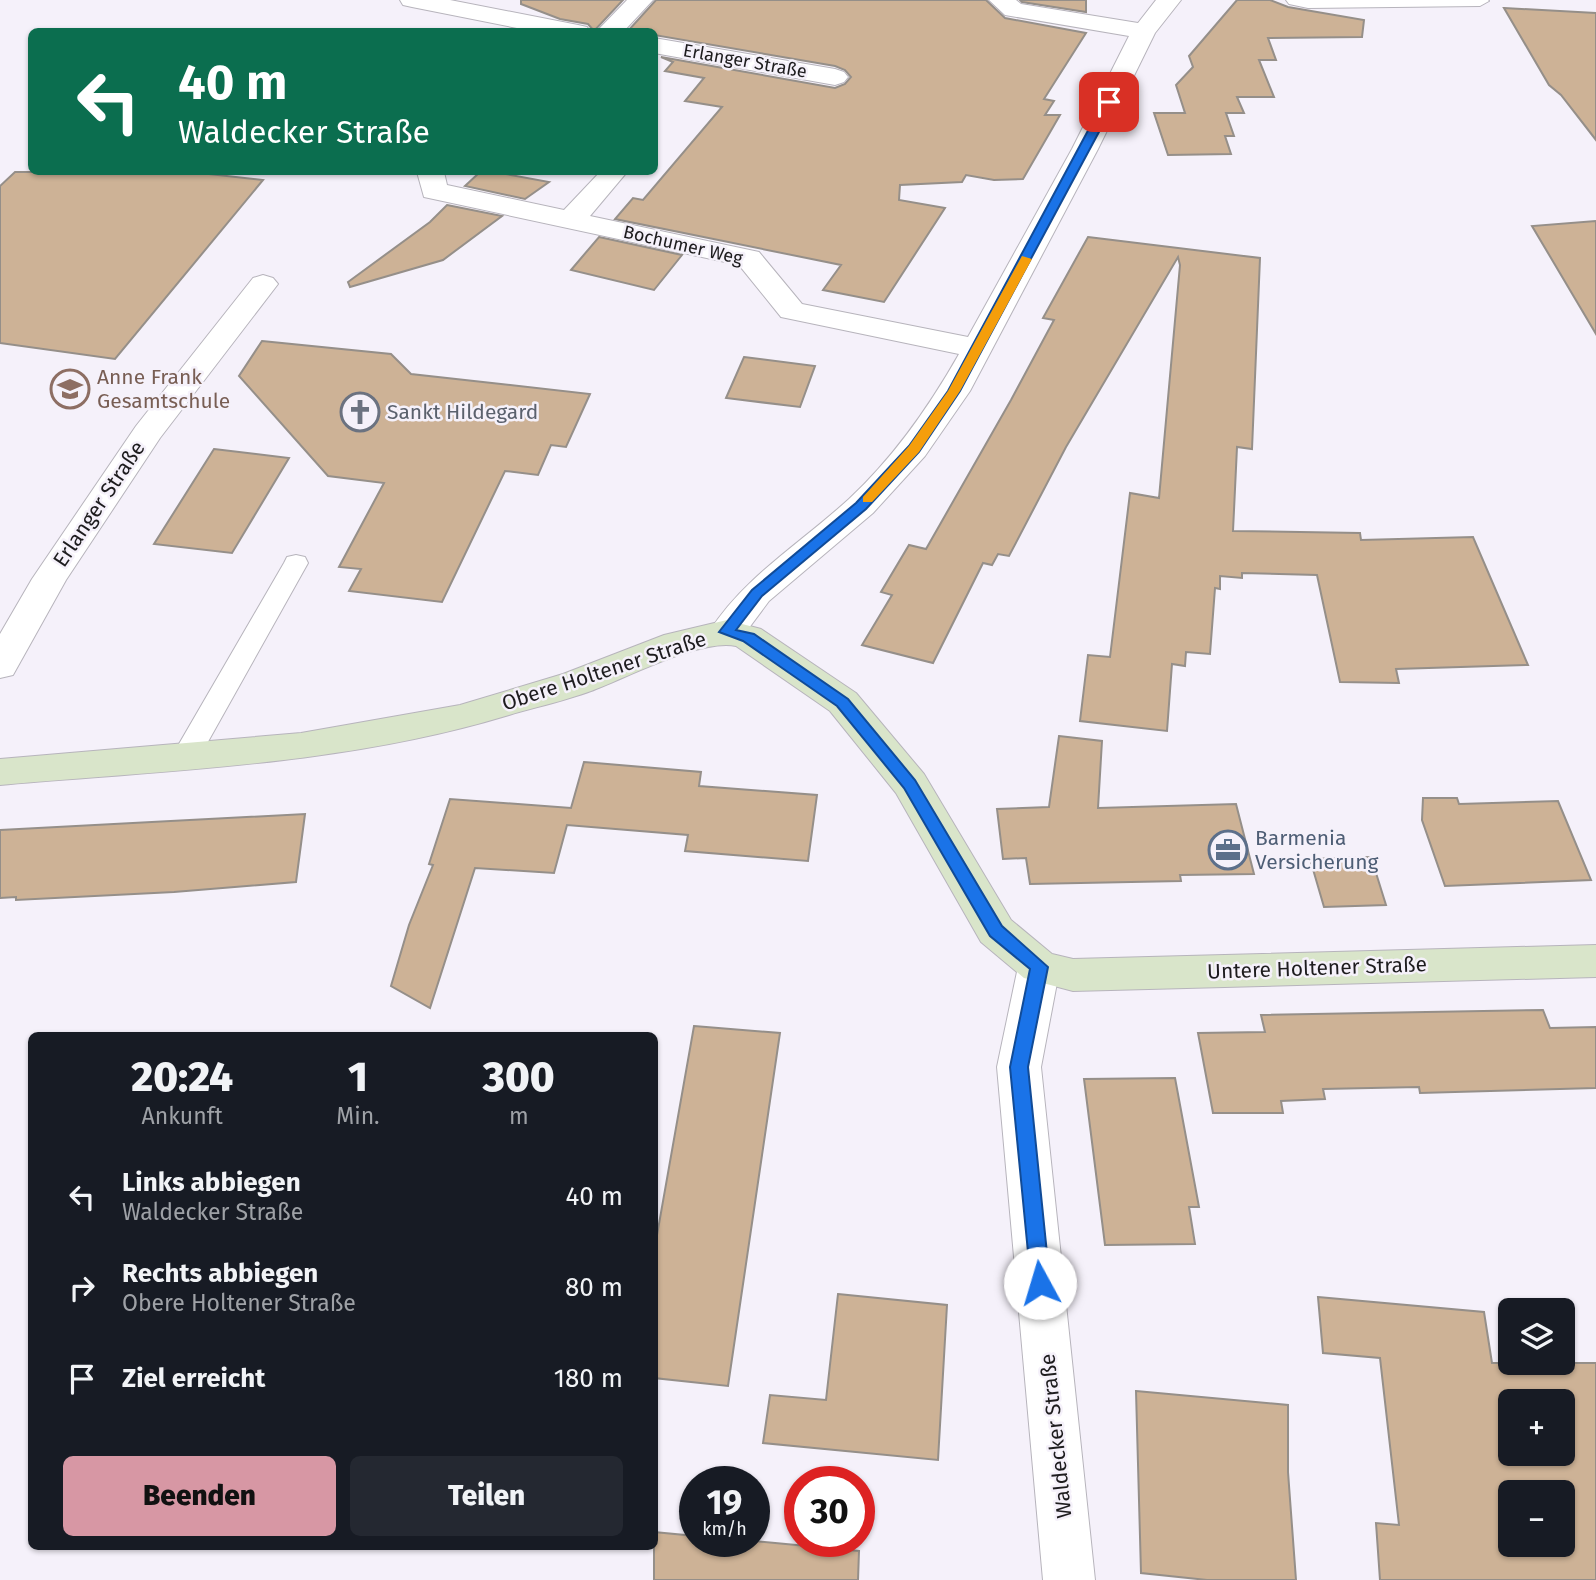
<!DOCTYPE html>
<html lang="de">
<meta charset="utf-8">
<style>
:root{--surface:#171b24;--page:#242831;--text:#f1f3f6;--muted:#9ea1a6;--accent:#d797a4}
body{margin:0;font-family:"Fira Sans",sans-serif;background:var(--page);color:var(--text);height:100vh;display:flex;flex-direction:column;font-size:26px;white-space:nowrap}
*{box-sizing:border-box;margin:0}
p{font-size:23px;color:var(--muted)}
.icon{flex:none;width:38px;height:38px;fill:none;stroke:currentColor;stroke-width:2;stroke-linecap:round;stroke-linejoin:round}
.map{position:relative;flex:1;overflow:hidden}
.sheet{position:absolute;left:28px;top:1032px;width:630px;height:518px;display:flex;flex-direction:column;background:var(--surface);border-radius:10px;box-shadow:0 2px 5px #0004}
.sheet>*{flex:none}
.banner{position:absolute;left:28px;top:28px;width:630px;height:147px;border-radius:10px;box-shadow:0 2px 5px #0004;background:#0b6e4f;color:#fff;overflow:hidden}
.tools{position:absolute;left:1498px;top:1298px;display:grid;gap:14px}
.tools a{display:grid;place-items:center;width:77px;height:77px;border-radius:10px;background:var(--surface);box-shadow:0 2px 5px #0004;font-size:35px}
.speed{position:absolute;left:679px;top:1466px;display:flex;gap:14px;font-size:35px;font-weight:700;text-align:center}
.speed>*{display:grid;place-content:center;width:91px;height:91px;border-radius:50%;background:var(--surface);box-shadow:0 2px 5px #0004;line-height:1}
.speed small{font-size:18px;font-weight:400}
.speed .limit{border:10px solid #d22;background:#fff;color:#111}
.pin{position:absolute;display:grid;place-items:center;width:60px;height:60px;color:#fff;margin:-30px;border-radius:14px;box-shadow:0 4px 10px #0006}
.me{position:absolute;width:77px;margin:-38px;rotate:354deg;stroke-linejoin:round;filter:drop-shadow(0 0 5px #0008)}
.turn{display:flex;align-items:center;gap:24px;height:147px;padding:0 35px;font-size:32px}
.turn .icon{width:91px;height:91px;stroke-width:2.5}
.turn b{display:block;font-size:49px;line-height:60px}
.eta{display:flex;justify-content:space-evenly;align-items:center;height:119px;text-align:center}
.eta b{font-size:42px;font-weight:800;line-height:49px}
.button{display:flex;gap:14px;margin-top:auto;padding:14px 35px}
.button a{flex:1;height:80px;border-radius:10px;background:var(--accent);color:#111;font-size:28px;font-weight:800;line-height:80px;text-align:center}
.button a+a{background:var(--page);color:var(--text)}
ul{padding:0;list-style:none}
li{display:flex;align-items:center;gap:21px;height:91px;padding:0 35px}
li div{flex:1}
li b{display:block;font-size:26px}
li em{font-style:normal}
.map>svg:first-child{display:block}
.building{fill:#cdb296;stroke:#958f89;stroke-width:2;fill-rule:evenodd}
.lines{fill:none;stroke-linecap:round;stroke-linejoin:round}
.lane-casing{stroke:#b7b4bc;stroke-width:2}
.street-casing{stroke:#b7b4bc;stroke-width:2}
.secondary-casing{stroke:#b7b4bc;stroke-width:2}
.lane{fill:#fff;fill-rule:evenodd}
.street{fill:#fff;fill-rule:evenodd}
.secondary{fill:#d9e5ca;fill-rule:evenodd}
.route{fill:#1a73e8;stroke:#114b97;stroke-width:2}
.slow{fill:#f59e0b}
.labels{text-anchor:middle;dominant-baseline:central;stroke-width:5;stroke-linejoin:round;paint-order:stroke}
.far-street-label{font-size:18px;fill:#1d1c1e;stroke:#f5f1fa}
.education-label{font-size:21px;fill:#785e54;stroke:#f5f1fa;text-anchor:start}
.worship-label{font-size:21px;fill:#5b616d;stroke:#f5f1fa;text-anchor:start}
.street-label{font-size:21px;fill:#1d1c1e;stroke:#f5f1fa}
.service-label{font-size:21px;fill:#4e5e75;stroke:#f5f1fa;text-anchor:start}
</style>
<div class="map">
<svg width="1596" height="1580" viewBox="0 0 1596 1580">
<rect width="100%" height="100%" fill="#f5f1fa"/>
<!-- building -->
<g class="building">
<path d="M521 0H623L594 31 588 24 560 19 521 4Z"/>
<path d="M656 0H986L1005 18 1086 33 1044 99 1054 101 1045 115H1060L1023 179 994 180 966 175 962 182 900 185 899 200 945 208 884 302 823 290 841 265 615 219 633 198 643 200 722 107 685 101 704 78 665 71 673 62 661 57 835 88 845 84 851 77 845 70 835 66 654 35V32H627Z"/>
<path d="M1020 0H1086V12L1022 2Z"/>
<path d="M1237 0H1270L1288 7 1364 20 1362 37 1268 38 1276 60H1259L1274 97H1237L1244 113H1226L1234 136H1225L1231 154 1168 155 1154 113H1185L1176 85 1193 67 1189 56Z"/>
<path d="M1504 8 1596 13V140L1561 95 1549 85Z"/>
<path d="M15 172H191L263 180 115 359 0 343V186Z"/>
<path d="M480 172H495L549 182 525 199 465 186Z"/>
<path d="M447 205 502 216 443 260 350 287 348 282 430 222Z"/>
<path d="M1596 221V334L1532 226Z"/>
<path d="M599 237 682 255 654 290 571 270Z"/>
<path d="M1088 237 1260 258 1252 449 1237 447 1233 531 1360 533 1361 540 1473 537 1528 665 1396 669 1399 683 1340 682 1317 575 1242 573V578L1220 576V589L1215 588 1210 654 1186 652 1185 666 1172 664 1167 731 1080 721 1088 655 1110 657 1130 493 1159 498 1180 265 1178 257 1066 447 1009 556 998 554 992 565 983 563 933 663 862 645 892 595 881 592 909 545 926 549 1011 400 1054 320 1043 318Z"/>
<path d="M262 341 391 354 411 374 590 394 566 447 551 445 538 475 505 471 442 602 349 591 361 569 339 567 384 483 328 476 239 376Z"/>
<path d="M744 357 815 366 800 407 726 398Z"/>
<path d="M214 449 289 458 232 553 154 544Z"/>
<path d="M1059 736 1102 741 1098 808 1236 804 1254 874 1180 875 1181 881 1030 884 1026 858 1003 859 997 809 1049 807Z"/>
<path d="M584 762 701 772 699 786 817 795 808 861 685 851 688 835 567 825 554 873 475 868 430 1008 391 986 409 925 433 865 429 864 450 799 571 808Z"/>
<path d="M1423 798H1457L1459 804 1558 801 1591 880 1445 886 1422 820Z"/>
<path d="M305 814 296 882 174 892 16 900V897L0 898V830Z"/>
<path d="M1371 857 1386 905 1324 907 1310 859Z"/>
<path d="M1543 1010 1550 1028 1596 1027V1088L1420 1093 1419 1087 1323 1089 1325 1099 1281 1101 1283 1113H1213L1198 1033 1265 1032 1261 1015Z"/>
<path d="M694 1026 780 1033 728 1386 654 1378V1252Z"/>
<path d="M1175 1078 1199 1207H1189L1195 1244 1105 1245 1084 1079Z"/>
<path d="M838 1294 947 1305 938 1460 763 1443 770 1395 826 1400Z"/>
<path d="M1318 1297 1484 1312 1492 1363H1596V1580H1380L1376 1523 1399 1525 1380 1358 1323 1353ZM1510 1402H1563V1454H1510ZM1510 1493H1563V1545H1510Z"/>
<path d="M1136 1391 1288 1405V1472L1296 1580H1207L1141 1573Z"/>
<path d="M654 1532 695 1536V1542L754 1541 859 1551 858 1580H654Z"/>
</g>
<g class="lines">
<defs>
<g id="lane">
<path d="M1286 0H1488L1489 1 1480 6 1308 8 1289 4Z"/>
<path d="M296 555 305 557 308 563 200 756 196 763 186 766 176 763 172 756 284 563 287 557Z"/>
</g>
<g id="street">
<path d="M400 0H450L578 25 587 27 590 32H537L412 7 403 5Z"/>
<path d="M627 0H653L623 32H596Z"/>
<path d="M989 0H1016L1021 4 1138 23 1156 0H1181L1155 33 1098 149 970 391 925 456 873 513 769 601 740 640 727 644 714 640 709 632C745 576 801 543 849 499 894 457 929 407 959 354L781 317 739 265 424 197 417 172H444L447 185 564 210 600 172H627L590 216 759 252 802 304 968 337 1072 149 1129 36 1005 15Z"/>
<path d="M654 38 835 69 844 72 848 77 844 82 835 85 654 53Z"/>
<path d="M263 275 273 278 278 284 160 438 66 580 13 675 0 678V634L32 579 136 426 253 278Z"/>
<path d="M1039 951 1054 956 1060 967 1041 1067 1095 1580H1043L997 1067 1018 967 1024 956Z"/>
</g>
<path id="secondary" d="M727 620 761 629 856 693 924 774 1011 920 1052 954 1073 959 1596 945V977L1073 991 1024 978 981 942 896 793 830 711 736 646C702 638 626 678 591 691 564 701 536 707 509 715 345 765 170 770 0 785V759L301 733 460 705 563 674 664 635Z"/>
</defs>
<!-- lane casing -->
<use href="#lane" class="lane-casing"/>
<!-- street casing -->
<use href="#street" class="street-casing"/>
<!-- secondary casing -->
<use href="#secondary" class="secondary-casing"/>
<!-- lane -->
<use href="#lane" class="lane"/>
<!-- street -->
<use href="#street" class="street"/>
<!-- secondary -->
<use href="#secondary" class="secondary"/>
</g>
<!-- route -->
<path class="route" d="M1105 99 1115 102 960 391 919 452 866 509 762 596 736 630 754 634 848 699 915 780 1002 926 1048 967 1028 1067 1050 1283 1047 1289 1040 1291 1033 1289 1031 1283 1010 1067 1030 969 990 936 904 788 837 706 743 641 719 632 752 590 856 503 909 446 948 391Z"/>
<!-- slow -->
<path class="slow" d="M1022 256 1032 259 960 391 919 452 872 502H863V497L909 446 948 391Z"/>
<!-- icons -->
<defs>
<symbol id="school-ring" viewBox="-11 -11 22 22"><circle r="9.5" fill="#f5f1fa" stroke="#8d6e63" stroke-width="1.5"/><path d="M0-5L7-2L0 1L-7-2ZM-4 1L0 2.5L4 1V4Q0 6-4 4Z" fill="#8d6e63"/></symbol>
<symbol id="church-ring" viewBox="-11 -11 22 22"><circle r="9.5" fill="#f5f1fa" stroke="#6b7280" stroke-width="1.5"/><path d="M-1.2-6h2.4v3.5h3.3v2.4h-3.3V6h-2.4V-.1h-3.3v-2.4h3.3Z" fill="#6b7280"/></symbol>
<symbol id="office-ring" viewBox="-11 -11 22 22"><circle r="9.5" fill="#f5f1fa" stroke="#5c6f8a" stroke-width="1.5"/><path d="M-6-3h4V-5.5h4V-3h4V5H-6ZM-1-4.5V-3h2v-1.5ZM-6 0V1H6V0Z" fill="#5c6f8a"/></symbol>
</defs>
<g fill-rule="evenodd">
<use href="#school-ring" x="48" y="367" width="44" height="44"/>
<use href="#church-ring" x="338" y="390" width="44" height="44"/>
<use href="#office-ring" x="1206" y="828" width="44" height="44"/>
</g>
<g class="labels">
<!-- far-street labels -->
<g class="far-street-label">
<text transform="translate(745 61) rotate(10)">Erlanger Straße</text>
<text transform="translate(683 245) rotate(13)">Bochumer Weg</text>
</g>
<!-- education labels -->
<g class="education-label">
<text x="97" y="377">Anne Frank<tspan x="97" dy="24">Gesamtschule</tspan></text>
</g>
<!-- worship labels -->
<g class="worship-label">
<text x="387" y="412">Sankt Hildegard</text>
</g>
<!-- street labels -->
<g class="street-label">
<text transform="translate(99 504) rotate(-56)">Erlanger Straße</text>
<text transform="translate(604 671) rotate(-18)">Obere Holtener Straße</text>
<text transform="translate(1317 968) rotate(-2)">Untere Holtener Straße</text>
<text transform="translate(1056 1436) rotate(-96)">Waldecker Straße</text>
</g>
<!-- service labels -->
<g class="service-label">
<text x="1255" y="838">Barmenia<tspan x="1255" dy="24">Versicherung</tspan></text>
</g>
</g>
</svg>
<div class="tools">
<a><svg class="icon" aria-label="layers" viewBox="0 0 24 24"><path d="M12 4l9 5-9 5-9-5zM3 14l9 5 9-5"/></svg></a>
<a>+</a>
<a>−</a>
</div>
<div class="speed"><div>19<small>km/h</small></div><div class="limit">30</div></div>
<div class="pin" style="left:1109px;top:102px;background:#d93025"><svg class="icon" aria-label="arrive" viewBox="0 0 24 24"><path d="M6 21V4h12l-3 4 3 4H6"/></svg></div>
<svg class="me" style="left:1040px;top:1283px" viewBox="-20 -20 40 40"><circle r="19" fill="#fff"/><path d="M0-13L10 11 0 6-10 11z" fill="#1a73e8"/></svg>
<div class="banner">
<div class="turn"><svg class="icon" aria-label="left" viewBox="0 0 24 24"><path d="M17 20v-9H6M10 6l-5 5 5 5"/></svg><div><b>40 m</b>Waldecker Straße</div></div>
</div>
<section class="sheet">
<div class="eta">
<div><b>20:24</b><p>Ankunft</p></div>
<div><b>1</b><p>Min.</p></div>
<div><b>300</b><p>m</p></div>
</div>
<ul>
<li><svg class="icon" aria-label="left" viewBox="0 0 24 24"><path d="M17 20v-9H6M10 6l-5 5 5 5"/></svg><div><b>Links abbiegen</b><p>Waldecker Straße</p></div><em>40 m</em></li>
<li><svg class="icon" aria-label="right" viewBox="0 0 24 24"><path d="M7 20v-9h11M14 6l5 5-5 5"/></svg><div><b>Rechts abbiegen</b><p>Obere Holtener Straße</p></div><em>80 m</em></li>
<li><svg class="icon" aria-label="arrive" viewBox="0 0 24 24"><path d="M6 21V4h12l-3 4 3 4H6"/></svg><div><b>Ziel erreicht</b></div><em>180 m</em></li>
</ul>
<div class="button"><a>Beenden</a><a>Teilen</a></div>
</section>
</div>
